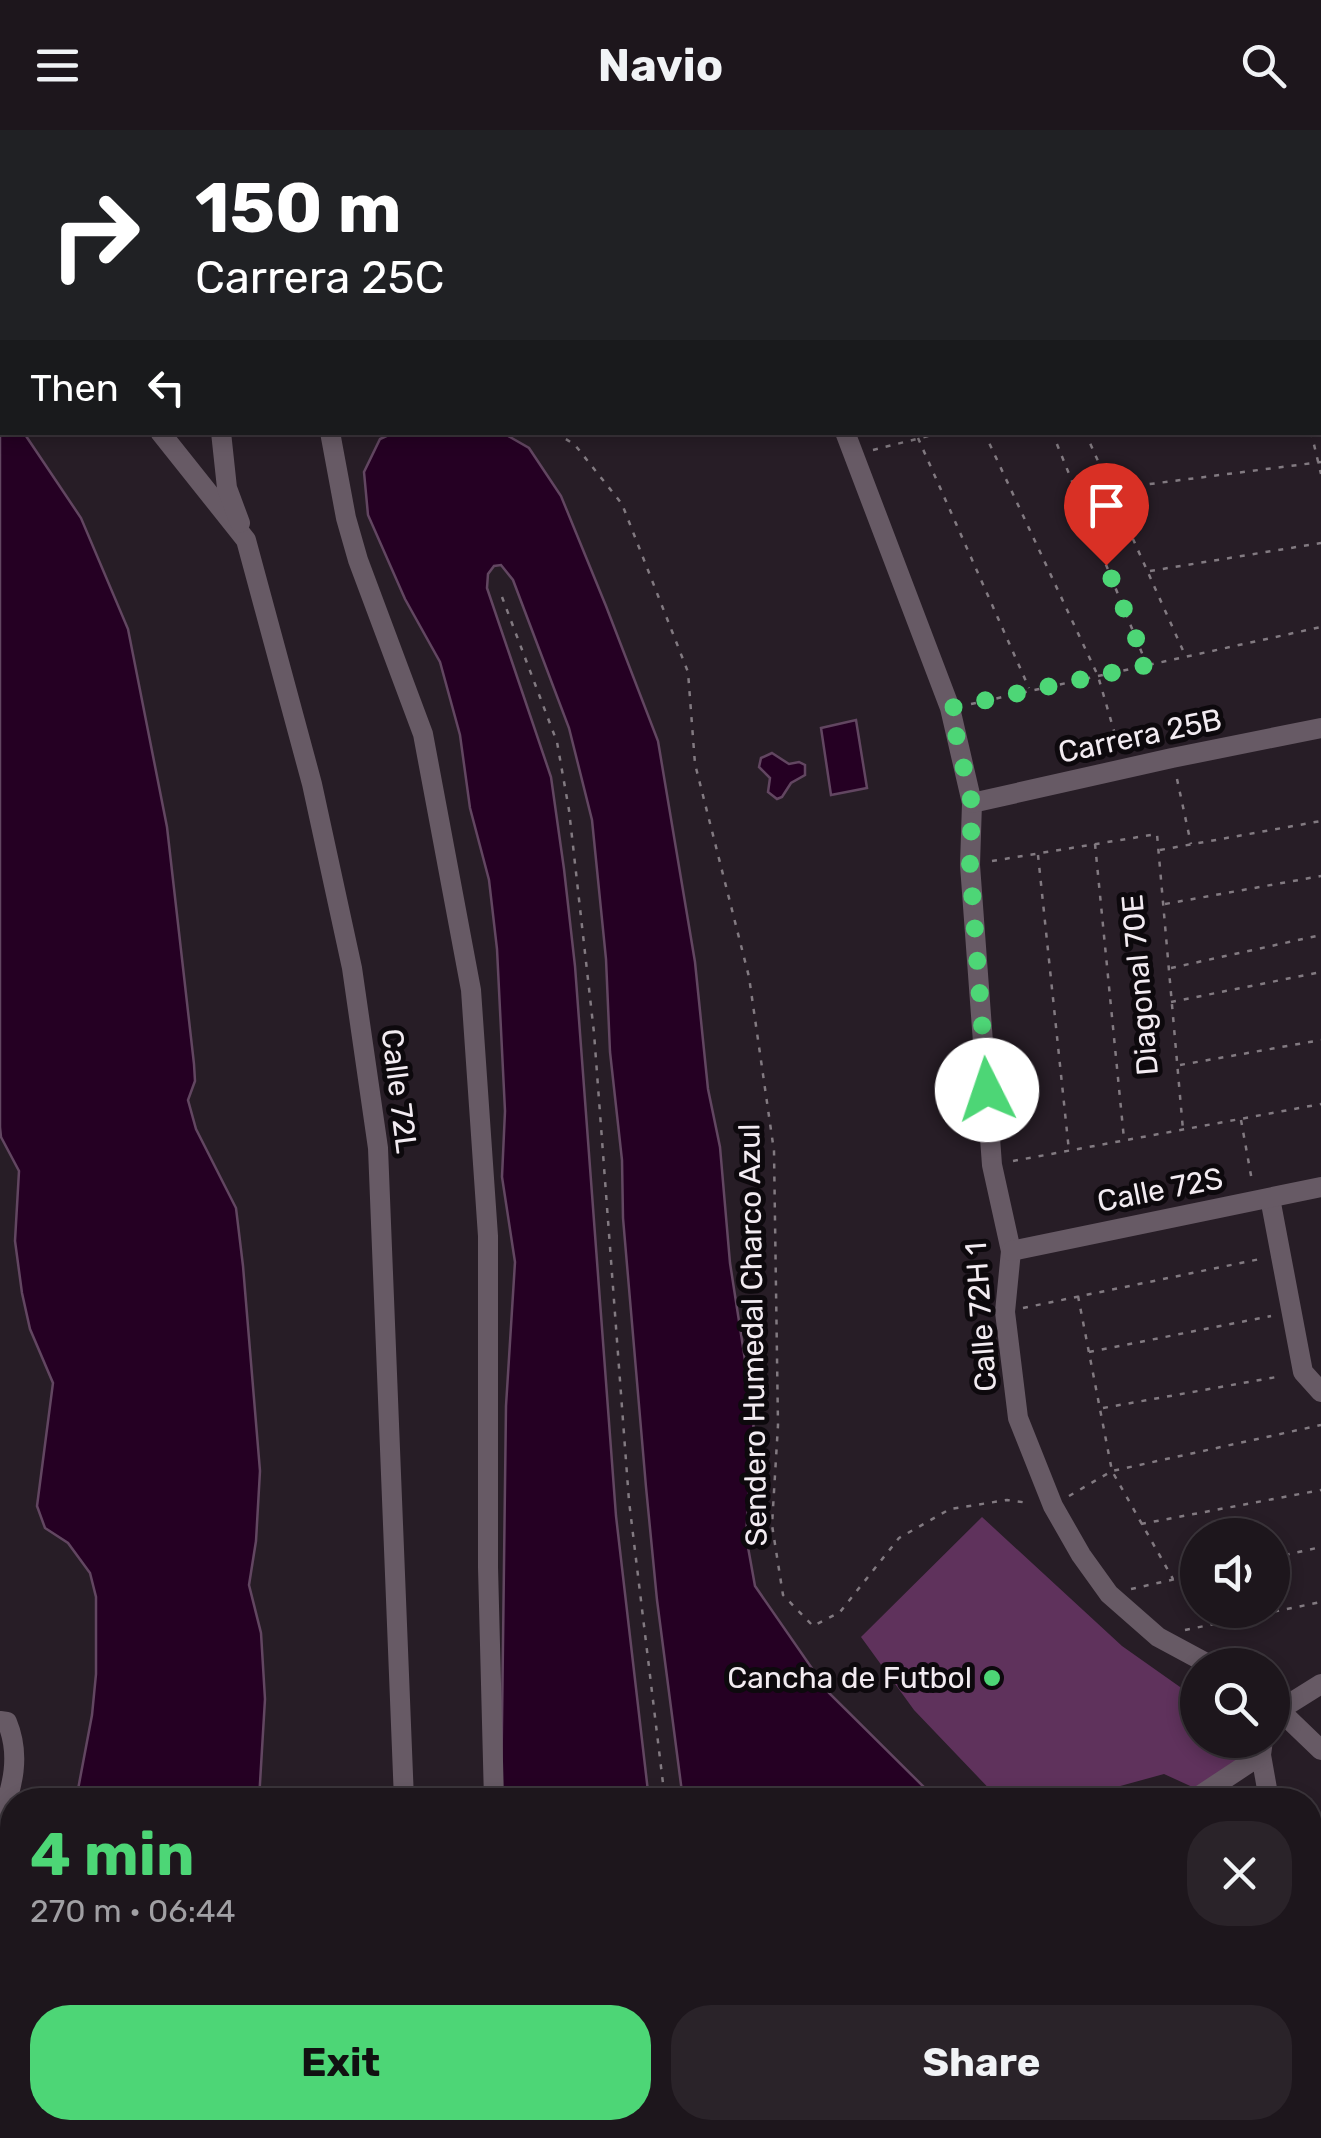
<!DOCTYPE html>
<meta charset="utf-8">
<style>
:root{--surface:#1d161c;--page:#2a2329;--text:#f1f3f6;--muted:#a09fa3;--line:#3b353b;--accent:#4dd676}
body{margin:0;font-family:Rubik,sans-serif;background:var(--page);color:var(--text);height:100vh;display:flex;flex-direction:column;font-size:38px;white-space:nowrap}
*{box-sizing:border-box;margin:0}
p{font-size:32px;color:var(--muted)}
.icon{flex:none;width:55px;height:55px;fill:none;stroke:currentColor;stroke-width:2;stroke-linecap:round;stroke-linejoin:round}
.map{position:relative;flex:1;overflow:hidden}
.panel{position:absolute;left:0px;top:1658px;width:1322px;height:352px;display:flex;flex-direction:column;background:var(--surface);border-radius:40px 40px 0 0;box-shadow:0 5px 15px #0003,0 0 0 2px var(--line)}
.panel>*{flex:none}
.guide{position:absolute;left:0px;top:0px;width:1322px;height:305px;box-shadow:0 5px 15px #0003,0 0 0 2px var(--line);background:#202124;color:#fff;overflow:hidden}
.controls{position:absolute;left:1180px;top:1388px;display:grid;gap:20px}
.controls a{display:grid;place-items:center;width:110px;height:110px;border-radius:50%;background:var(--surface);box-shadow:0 5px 15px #0003,0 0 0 2px var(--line);font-size:50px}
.pin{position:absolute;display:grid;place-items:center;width:85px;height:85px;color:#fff;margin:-102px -42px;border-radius:50% 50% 50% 0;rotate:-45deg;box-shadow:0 0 10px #0007}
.pin .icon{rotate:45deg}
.me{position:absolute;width:110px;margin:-55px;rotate:356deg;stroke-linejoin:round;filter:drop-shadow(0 0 8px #0008)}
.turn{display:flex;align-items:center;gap:35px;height:210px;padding:0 30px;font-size:45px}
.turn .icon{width:130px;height:130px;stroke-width:2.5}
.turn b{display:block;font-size:70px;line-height:85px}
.then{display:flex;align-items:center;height:95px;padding:0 30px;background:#0003;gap:20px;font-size:38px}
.round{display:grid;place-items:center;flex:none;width:105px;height:105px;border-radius:40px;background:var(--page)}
.overview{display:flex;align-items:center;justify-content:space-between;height:170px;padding:0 30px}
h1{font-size:60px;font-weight:700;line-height:75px;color:var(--accent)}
.action{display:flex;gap:20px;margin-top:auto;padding:20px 30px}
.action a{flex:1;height:115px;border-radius:40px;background:var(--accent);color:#111;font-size:40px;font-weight:700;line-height:115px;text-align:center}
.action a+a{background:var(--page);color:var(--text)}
header{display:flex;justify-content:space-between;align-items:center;height:130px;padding:0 30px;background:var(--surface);font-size:45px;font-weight:700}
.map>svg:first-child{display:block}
.green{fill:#5f325c}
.water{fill:#250023;stroke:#624661;stroke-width:2.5}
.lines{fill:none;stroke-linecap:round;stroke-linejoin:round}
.path{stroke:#827a81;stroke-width:2.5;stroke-dasharray:5 8;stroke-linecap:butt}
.minor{stroke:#675a65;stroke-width:20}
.major{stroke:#b677b1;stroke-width:28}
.route{stroke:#4dd676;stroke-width:18;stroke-dasharray:0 32.4}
.poi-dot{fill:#4dd676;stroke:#0d090d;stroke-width:4}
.labels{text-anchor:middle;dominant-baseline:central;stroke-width:10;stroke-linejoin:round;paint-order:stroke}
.street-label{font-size:30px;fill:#f2ebf1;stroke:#0d090d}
.poi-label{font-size:30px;fill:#f2ebf1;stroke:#0d090d;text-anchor:end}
</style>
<header><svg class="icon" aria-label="menu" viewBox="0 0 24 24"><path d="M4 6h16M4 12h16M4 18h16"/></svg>Navio<svg class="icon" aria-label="search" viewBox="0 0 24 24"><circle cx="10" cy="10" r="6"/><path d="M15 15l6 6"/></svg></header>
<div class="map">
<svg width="1321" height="2008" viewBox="0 0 1321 2008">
<rect width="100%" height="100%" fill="#271d26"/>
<!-- green -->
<path class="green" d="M982 1387 1122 1516 1197 1569 1198 1610 1259 1612 1199 1660 1164 1644 1113 1658 1102 1670H1000L914 1580 861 1507Z"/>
<!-- water -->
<g class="water">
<path d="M0 268 2 302 24 303 81 388 128 499 167 697 194 934 195 951 188 970 196 999 236 1078 243 1136 260 1341 256 1411 249 1455 261 1503 265 1569 259 1670H76L92 1585 96 1544V1467L90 1443 68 1413 45 1398 37 1376 53 1253 30 1199 22 1163 15 1111 19 1041 1 1007 0 997Z"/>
<path d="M393 303H503L529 318 561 366 606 476 658 611 695 832 708 959 720 1017 730 1133 754 1288 746 1406 755 1456 829 1563 937 1670H683L657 1470 646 1357 623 1088 622 1030 610 922 606 829 592 690 569 598 513 450 501 435 494 436 488 444 487 458 551 647 564 739 575 836 616 1386 649 1670H501L506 1276 515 1132 502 1047 505 981 497 819 489 750 470 678 460 605 440 532 405 469 368 385 364 342 380 309Z"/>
<path d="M856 590 867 658 831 665 821 598Z"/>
<path d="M772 623 789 634 799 632 805 635V645L791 653 782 667 777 669 768 662 770 648 759 637 761 628Z"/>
<path d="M187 1998H256L292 2008H224Z"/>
<path d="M687 1998H1187L1194 2008H693Z"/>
</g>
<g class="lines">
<!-- path -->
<g class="path">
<path d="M314 0 315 2"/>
<path d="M384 0 385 2"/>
<path d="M450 0 451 2"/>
<path d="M521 0 522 2"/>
<path d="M594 0 595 2"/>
<path d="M665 0V2"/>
<path d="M742 0V2"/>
<path d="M785 2 795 0"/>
<path d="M1166 2 1168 0"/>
<path d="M1320 252H1321"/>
<path d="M555 302 575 315 622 374 688 542 695 634 749 847 774 1021 778 1295 772 1395 783 1465 813 1496 840 1482 899 1408 950 1379 1007 1370 1029 1373"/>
<path d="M984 302 1098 546 1119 618"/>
<path d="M1052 302 1146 533"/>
<path d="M1085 302 1185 525"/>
<path d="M1311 302 1321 344"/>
<path d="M918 308 1029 558"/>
<path d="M873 320 944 302"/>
<path d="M1111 359 1321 332"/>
<path d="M1150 441 1321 413"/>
<path d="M502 467 557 612 569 680 594 903 629 1371 665 1670"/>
<path d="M971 574 1321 497"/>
<path d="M1177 649 1191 714"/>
<path d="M1095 714 1124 1009"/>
<path d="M1160 720 1321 691"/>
<path d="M1038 725 1069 1021"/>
<path d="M992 731 1157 704 1183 1000"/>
<path d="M1165 774 1321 746"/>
<path d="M1171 838 1321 805"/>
<path d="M1171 872 1321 842"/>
<path d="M1180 935 1321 910"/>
<path d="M1241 990 1252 1051"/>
<path d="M1013 1031 1321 974"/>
<path d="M1078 1166 1112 1341 1173 1449"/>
<path d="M1023 1178 1260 1129"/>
<path d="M1089 1222 1271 1186"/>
<path d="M1103 1278 1282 1246"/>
<path d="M1069 1366 1112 1341 1321 1295"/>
<path d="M1141 1394 1321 1360"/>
<path d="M1272 1428 1321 1417"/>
<path d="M1131 1459 1198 1444"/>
<path d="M1185 1500 1321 1472"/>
<path d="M1310 1898 1321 1892"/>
<path d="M1310 1958 1321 1952"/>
<path d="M543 1999 573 2008"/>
<path d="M666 2008 667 1998"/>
</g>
<!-- minor -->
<g class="minor">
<path d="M132 0 134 2"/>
<path d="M218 0 219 2"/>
<path d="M1293 0 1297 2"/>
<path d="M1320 18 1321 19"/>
<path d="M0 86 2 89"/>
<path d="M1320 128H1321"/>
<path d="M160 302 246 410 312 654 352 838 378 1018 404 1670"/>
<path d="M221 302 227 358 240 393"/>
<path d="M330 302 346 388 358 430 423 604 471 860 488 1106V1437L494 1670"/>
<path d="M845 302 950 578 972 673 970 735 992 1035 1011 1121 1005 1182 1018 1288 1053 1376 1081 1425 1109 1464 1158 1507 1210 1535"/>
<path d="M972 673 1172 628 1321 598"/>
<path d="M1270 1068 1303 1242 1321 1262"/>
<path d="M1011 1121 1321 1057"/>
<path d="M1272 1573 1321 1620"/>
<path d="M1274 1588 1281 1579 1321 1554"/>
<path d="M0 1591 7 1592C22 1628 11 1659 0 1695"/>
<path d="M1263 1610 1261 1625 1269 1670"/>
<path d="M1193 1670 1261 1625"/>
<path d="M1310 1820 1321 1857"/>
<path d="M410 1998 411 2008"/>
<path d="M18 2008 21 1998"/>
<path d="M523 2008 525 1998"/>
</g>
<!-- major -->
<g class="major">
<path d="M0 1861 12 1865"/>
<path d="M0 1976 12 1980"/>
<path d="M71 1998 105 2008"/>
<path d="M442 1998 475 2008"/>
</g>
</g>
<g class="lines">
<!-- route -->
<path class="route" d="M987 960 970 735 972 674 950 578 1147 535 1106 435"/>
</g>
<!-- markers -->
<circle class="poi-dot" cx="992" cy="1548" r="10"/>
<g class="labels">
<!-- street labels -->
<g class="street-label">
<text transform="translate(1140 606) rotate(-12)">Carrera 25B</text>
<text transform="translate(1140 855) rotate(-95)">Diagonal 70E</text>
<text transform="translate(399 961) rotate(83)">Calle 72L</text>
<text transform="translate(1160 1060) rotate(-11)">Calle 72S</text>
<text transform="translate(981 1187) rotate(-94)">Calle 72H 1</text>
<text transform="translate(753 1205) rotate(-91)">Sendero Humedal Charco Azul</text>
</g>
<!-- poi labels -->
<g class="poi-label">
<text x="972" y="1548">Cancha de Futbol</text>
</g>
</g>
</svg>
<div class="controls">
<a><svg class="icon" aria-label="sound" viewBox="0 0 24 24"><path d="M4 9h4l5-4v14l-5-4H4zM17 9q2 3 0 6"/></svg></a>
<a><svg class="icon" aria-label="search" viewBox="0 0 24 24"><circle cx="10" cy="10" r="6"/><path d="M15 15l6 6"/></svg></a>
</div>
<div class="pin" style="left:1106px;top:435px;background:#d93025"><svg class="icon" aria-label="arrive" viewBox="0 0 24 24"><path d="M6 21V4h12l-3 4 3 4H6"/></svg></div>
<svg class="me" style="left:987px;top:960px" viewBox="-20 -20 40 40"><circle r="19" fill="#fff"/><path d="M0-13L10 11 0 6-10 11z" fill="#4dd676"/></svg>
<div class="guide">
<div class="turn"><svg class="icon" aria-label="right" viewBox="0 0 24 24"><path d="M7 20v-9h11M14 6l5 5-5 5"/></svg><div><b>150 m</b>Carrera 25C</div></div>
<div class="then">Then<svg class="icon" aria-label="left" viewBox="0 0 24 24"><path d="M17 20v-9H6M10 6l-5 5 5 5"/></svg></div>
</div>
<section class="panel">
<div class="overview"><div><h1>4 min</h1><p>270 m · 06:44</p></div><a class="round"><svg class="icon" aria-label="close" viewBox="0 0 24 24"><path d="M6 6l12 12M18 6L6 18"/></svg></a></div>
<div class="action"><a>Exit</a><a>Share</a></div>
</section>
</div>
